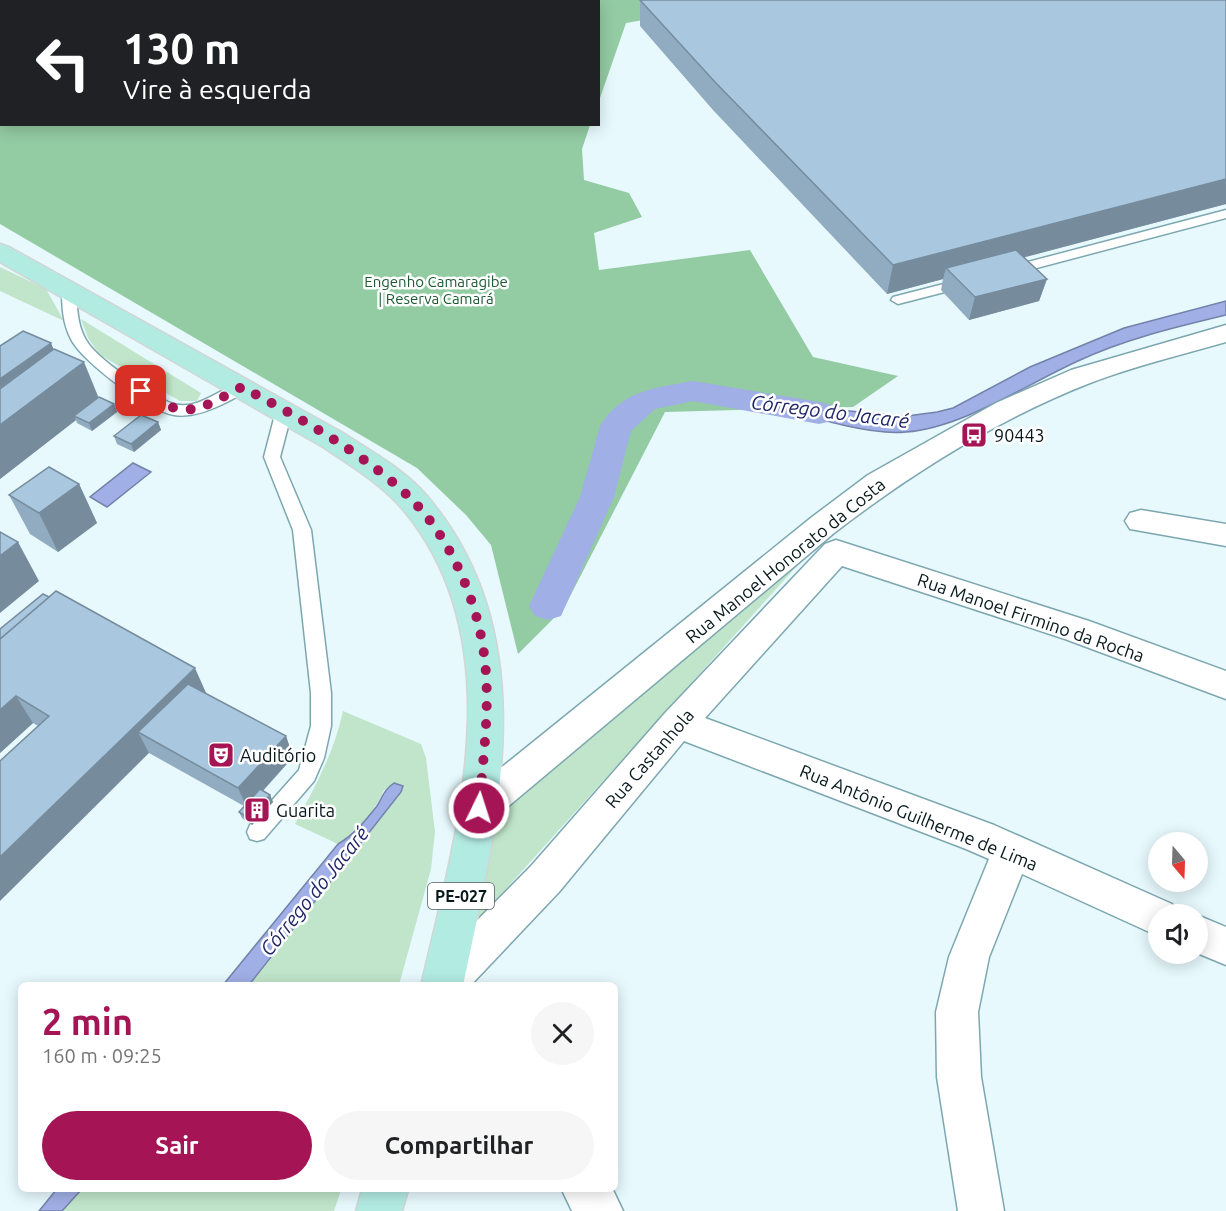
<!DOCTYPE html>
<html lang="pt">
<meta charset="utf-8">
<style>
:root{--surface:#fff;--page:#f6f6f6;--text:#202124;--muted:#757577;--accent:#a51454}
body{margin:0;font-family:Ubuntu,sans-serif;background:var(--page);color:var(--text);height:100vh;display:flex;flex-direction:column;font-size:22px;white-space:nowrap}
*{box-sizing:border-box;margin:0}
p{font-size:20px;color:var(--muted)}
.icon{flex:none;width:33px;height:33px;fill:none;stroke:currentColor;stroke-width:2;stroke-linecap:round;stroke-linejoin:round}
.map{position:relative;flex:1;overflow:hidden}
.panel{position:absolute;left:18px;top:982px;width:600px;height:210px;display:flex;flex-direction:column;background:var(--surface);border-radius:9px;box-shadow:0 3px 15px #0003}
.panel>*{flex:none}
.top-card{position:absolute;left:0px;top:0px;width:600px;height:126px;box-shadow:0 3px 15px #0003;background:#202124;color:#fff;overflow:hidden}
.needle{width:39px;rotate:161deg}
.controls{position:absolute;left:1148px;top:832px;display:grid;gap:12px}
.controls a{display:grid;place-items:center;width:60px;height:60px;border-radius:50%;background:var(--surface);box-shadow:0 3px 15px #0003;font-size:30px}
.pin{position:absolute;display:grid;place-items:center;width:51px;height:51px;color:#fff;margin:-26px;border-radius:12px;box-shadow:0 3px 9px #0006}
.me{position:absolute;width:66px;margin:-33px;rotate:4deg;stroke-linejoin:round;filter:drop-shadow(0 0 4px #0008)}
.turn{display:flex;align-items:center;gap:21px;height:126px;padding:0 24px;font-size:27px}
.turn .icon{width:78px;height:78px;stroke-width:2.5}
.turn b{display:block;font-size:42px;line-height:51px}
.round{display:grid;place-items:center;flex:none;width:63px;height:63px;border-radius:32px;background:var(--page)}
.headline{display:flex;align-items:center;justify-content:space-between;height:102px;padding:0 24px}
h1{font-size:36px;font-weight:700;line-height:45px;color:var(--accent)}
.button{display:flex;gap:12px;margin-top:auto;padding:12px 24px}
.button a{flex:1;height:69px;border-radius:36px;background:var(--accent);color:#fff;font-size:24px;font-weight:700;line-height:69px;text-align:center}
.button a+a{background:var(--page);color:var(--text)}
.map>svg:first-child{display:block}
.green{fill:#c0e5ca}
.forest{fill:#93cba3}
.water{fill:#a0afe6;stroke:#7282a9;stroke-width:1.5}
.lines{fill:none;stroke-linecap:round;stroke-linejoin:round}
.stream{fill:#7282a9;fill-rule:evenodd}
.canal{fill:#a0afe6;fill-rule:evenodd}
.lane-casing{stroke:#7da7b0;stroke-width:3}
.street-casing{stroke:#7da7b0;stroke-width:3}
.secondary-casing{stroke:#7da7b0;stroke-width:3}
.primary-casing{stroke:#d2d5d6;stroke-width:3}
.lane{fill:#fff;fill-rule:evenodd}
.street{fill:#fff;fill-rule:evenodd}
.secondary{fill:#fff;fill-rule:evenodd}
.primary{fill:#b2ebe2;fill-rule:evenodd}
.wall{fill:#91acc1}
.shaded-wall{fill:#768c9d}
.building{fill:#a9c8e0;stroke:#768c9d;stroke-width:1.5}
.route{stroke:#a51454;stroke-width:10;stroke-dasharray:0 18}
.labels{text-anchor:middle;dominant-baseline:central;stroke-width:5;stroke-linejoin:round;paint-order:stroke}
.far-park-label{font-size:15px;fill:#1c5a34;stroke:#fff}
.shield{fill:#fff;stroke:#515d5f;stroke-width:1.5}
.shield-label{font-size:16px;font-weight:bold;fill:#07181b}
.poi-label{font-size:18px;fill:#07181b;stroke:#fff;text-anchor:start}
.street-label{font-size:18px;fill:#07181b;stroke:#fff}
.water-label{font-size:20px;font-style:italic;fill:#1f2767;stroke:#fff}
</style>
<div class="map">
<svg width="1226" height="1211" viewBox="0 0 1226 1211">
<rect width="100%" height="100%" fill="#e7f9fd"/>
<!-- green -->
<g class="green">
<path d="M0 267 46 289 64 321 0 291Z"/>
<path d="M81 319 201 393 197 401H180L100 355 88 338Z"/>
<path d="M823 537 477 921 497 816Z"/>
<path d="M343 711 421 744 426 758 435 832 431 869 399 985 249 986 401 792 403 786 384 790C375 811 358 832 338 844L295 824C315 787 334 753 343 711Z"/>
<path d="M81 1190H341L334 1211H62Z"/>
</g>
<!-- forest -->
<path class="forest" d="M0 0H758L626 23 599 101 598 2H2V124L590 125 582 149 584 180 629 193 642 217 594 233 599 270 750 250 813 357 898 376 853 407 665 412 564 608 518 654 491 545 466 515 417 468 0 224Z"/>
<!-- water -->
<g class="water">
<path d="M1226 301V315C1176 327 1125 339 1078 361 1027 384 962 428 906 432 868 436 805 415 768 404L907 416 937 412 953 408 1030 367 1124 328Z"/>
<path d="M133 463 151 472 107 507 90 497Z"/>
<path d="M394 783 403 786 401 792 249 985H223L338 844C354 835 366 820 377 806 383 796 384 790 394 783Z"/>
<path d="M56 1190H81L62 1211H39Z"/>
</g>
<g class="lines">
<!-- stream -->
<g class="stream">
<path d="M12 0 11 2H2Z"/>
<path d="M445 0H452L443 2Z"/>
<rect x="0" y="93" width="2" height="4"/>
</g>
<!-- canal -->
<path class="canal" d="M693 381 819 402 831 405 835 413 831 421 819 424 693 401 655 409 631 431 614 497 561 616 548 620 535 616 529 606 580 497 600 426C622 390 655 388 693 381Z"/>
<defs>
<g id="lane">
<path d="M1226 210V218L1010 275 1003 271 1005 268Z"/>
<path d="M963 279 970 283 968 286 898 304 891 300 893 297Z"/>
<path d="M69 286 76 290C77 307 77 325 86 340 98 361 146 390 168 402 195 414 218 389 242 382L250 387C245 394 234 398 227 402 211 410 191 418 174 415 149 411 82 362 71 339 63 324 62 307 62 290Z"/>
<path d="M284 406 292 411 280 457 311 530 331 693V726L324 758 314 781 264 839 257 841 250 839 247 832 250 825 299 770 311 726V693L293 530 264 457 276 411Z"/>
</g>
<g id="street">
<path d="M1141 510 1226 524V546L1130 529 1125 521 1130 513Z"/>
<path d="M836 540 1089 621 1226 671V699L1065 639 842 566 705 718 994 825 1172 904 1177 915H1158V936L1022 874 989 957 978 1012 981 1077 1004 1211H958L937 1077 936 1012 949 957 989 859 966 849 684 741 559 892 470 986 422 984 428 970 531 866 665 713 825 544Z"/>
<path d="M1197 915 1226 927V965L1197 953Z"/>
<path d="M562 1190H613L623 1211H572Z"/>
</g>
<path id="secondary" d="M1226 325V342C1181 355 1134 366 1090 383 998 419 912 473 834 533L492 820 479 824 466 820 460 808 466 796 812 517 868 475 996 403 1071 370Z"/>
<g id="primary">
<path d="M0 244 9 247 343 433C372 452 405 470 427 496 547 638 497 822 463 986H421C456 835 514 645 405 512 383 485 351 466 323 447L0 262Z"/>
<path d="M362 1190H408L402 1211H356Z"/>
</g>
</defs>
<!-- lane casing -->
<use href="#lane" class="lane-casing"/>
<!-- street casing -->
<use href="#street" class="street-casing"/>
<!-- secondary casing -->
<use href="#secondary" class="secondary-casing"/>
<!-- primary casing -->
<use href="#primary" class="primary-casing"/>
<!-- lane -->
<use href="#lane" class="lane"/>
<!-- street -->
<use href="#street" class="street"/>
<!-- secondary -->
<use href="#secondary" class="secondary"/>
<!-- primary -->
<use href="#primary" class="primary"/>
</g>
<!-- wall -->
<g class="wall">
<path d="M640 0H1226V204L1024 257 1047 279 1039 301 969 320 941 290 943 279 887 294 713 110 640 26Z"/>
<path d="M54 350 98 398 114 404 117 412 92 431 77 423 76 420 0 479Z"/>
<path d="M158 422 161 430 134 452 117 444 114 436Z"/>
<path d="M79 484 97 523 58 552 30 534 9 495Z"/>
<path d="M0 629 206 694 286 736 293 757 263 791 270 795 273 802 252 825 242 818 239 812 244 806 149 753 38 726 33 723 0 753Z"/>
</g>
<!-- shaded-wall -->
<g class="shaded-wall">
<path d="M1226 179V204L954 276 946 268 943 279 887 294 893 265Z"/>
<path d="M1047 279 1039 301 969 320 975 297Z"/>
<path d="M51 343 65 376 84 362 100 401 74 416 76 420 0 479V379Z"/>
<path d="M114 404 117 412 92 431 89 423Z"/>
<path d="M158 422 161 430 134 452 131 444Z"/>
<path d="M79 484 97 523 58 552 39 513Z"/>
<path d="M18 542 39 581 0 613V556Z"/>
<path d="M195 668 207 695 138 732 149 753 0 901V857Z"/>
<path d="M16 696 33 723 0 753V710Z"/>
<path d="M286 736 293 757 247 808 238 788Z"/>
<path d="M270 795 273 802 252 825 249 818Z"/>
</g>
<!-- building -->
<g class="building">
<path d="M640 0H1226V179L893 265 715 82Z"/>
<path d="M1016 250 1047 279 975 297 946 268Z"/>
<path d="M23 331 51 343 0 379V346Z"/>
<path d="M54 349 84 362 0 425V389Z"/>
<path d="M99 397 114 404 89 423 74 416Z"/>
<path d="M141 415 158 422 131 444 114 436Z"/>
<path d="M49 467 79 484 39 513 9 495Z"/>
<path d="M0 532 18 542 0 556Z"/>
<path d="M56 591 195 668 0 857V761L49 716 16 696 0 710V639Z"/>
<path d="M43 594 49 597 0 639V629Z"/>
<path d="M188 684 286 736 238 788 138 732Z"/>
<path d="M260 789 270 795 249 818 239 812Z"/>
</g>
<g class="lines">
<!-- route -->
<path class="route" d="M141 391C187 421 196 411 242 387 298 417 371 457 415 503 452 542 477 601 484 654 491 705 483 758 479 808"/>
</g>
<!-- icons -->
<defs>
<symbol id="bus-square" viewBox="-11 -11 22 22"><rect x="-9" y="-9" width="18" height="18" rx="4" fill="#a51454" stroke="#fff"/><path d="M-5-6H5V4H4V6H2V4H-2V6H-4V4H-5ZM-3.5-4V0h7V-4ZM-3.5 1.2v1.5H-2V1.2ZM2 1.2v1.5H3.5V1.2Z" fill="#fff"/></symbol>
<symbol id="theatre-square" viewBox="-11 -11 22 22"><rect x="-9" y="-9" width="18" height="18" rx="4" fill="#a51454" stroke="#fff"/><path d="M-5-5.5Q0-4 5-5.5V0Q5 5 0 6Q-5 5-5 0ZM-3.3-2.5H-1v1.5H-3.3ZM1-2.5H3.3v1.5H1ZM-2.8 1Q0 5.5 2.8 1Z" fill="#fff"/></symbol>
<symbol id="building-square" viewBox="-11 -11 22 22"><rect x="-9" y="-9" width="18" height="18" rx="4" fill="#a51454" stroke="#fff"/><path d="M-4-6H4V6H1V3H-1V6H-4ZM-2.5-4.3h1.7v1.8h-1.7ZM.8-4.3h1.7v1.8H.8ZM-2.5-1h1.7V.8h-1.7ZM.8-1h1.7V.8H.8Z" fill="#fff"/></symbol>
</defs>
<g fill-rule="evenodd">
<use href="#bus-square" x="959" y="420" width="30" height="30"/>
<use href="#theatre-square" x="206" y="740" width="30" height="30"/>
<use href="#building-square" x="242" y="795" width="30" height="30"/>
</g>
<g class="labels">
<!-- far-park labels -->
<g class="far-park-label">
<text x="436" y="281">Engenho Camaragibe<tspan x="436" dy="17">| Reserva Camará</tspan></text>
</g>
<!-- shield labels -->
<rect class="shield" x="428" y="883" width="66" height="26" rx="4.5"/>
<g class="shield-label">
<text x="461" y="896">PE-027</text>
</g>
<!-- poi labels -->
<g class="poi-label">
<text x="994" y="435">90443</text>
<text x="240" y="755">Auditório</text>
<text x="276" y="810">Guarita</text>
</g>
<!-- street labels -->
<g class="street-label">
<text transform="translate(785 560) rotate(-39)">Rua Manoel Honorato da Costa</text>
<text transform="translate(1031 617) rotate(19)">Rua Manoel Firmino da Rocha</text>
<text transform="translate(649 758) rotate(-49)">Rua Castanhola</text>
<text transform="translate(919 817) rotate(22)">Rua Antônio Guilherme de Lima</text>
</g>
<!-- water labels -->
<g class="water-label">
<text transform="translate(830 411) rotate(7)">Córrego do Jacaré</text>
<text transform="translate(314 891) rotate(-51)">Córrego do Jacaré</text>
</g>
</g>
</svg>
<div class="controls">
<a><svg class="needle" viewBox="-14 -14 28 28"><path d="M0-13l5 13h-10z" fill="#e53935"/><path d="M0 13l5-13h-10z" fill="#757577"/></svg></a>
<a><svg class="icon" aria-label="sound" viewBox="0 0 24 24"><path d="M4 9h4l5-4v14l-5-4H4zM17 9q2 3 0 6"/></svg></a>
</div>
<div class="pin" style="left:141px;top:391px;background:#d93025"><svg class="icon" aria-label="arrive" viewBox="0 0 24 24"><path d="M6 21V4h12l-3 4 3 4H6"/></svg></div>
<svg class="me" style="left:479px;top:808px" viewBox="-20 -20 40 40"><circle r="17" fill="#a51454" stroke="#fff" stroke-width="3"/><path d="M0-11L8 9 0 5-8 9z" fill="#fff"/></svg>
<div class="top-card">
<div class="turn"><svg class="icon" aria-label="left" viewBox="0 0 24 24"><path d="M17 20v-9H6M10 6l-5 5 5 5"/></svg><div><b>130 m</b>Vire à esquerda</div></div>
</div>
<section class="panel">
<div class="headline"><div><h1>2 min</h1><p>160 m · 09:25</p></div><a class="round"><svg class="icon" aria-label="close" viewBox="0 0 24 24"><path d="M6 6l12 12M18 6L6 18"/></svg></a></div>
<div class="button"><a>Sair</a><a>Compartilhar</a></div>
</section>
</div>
